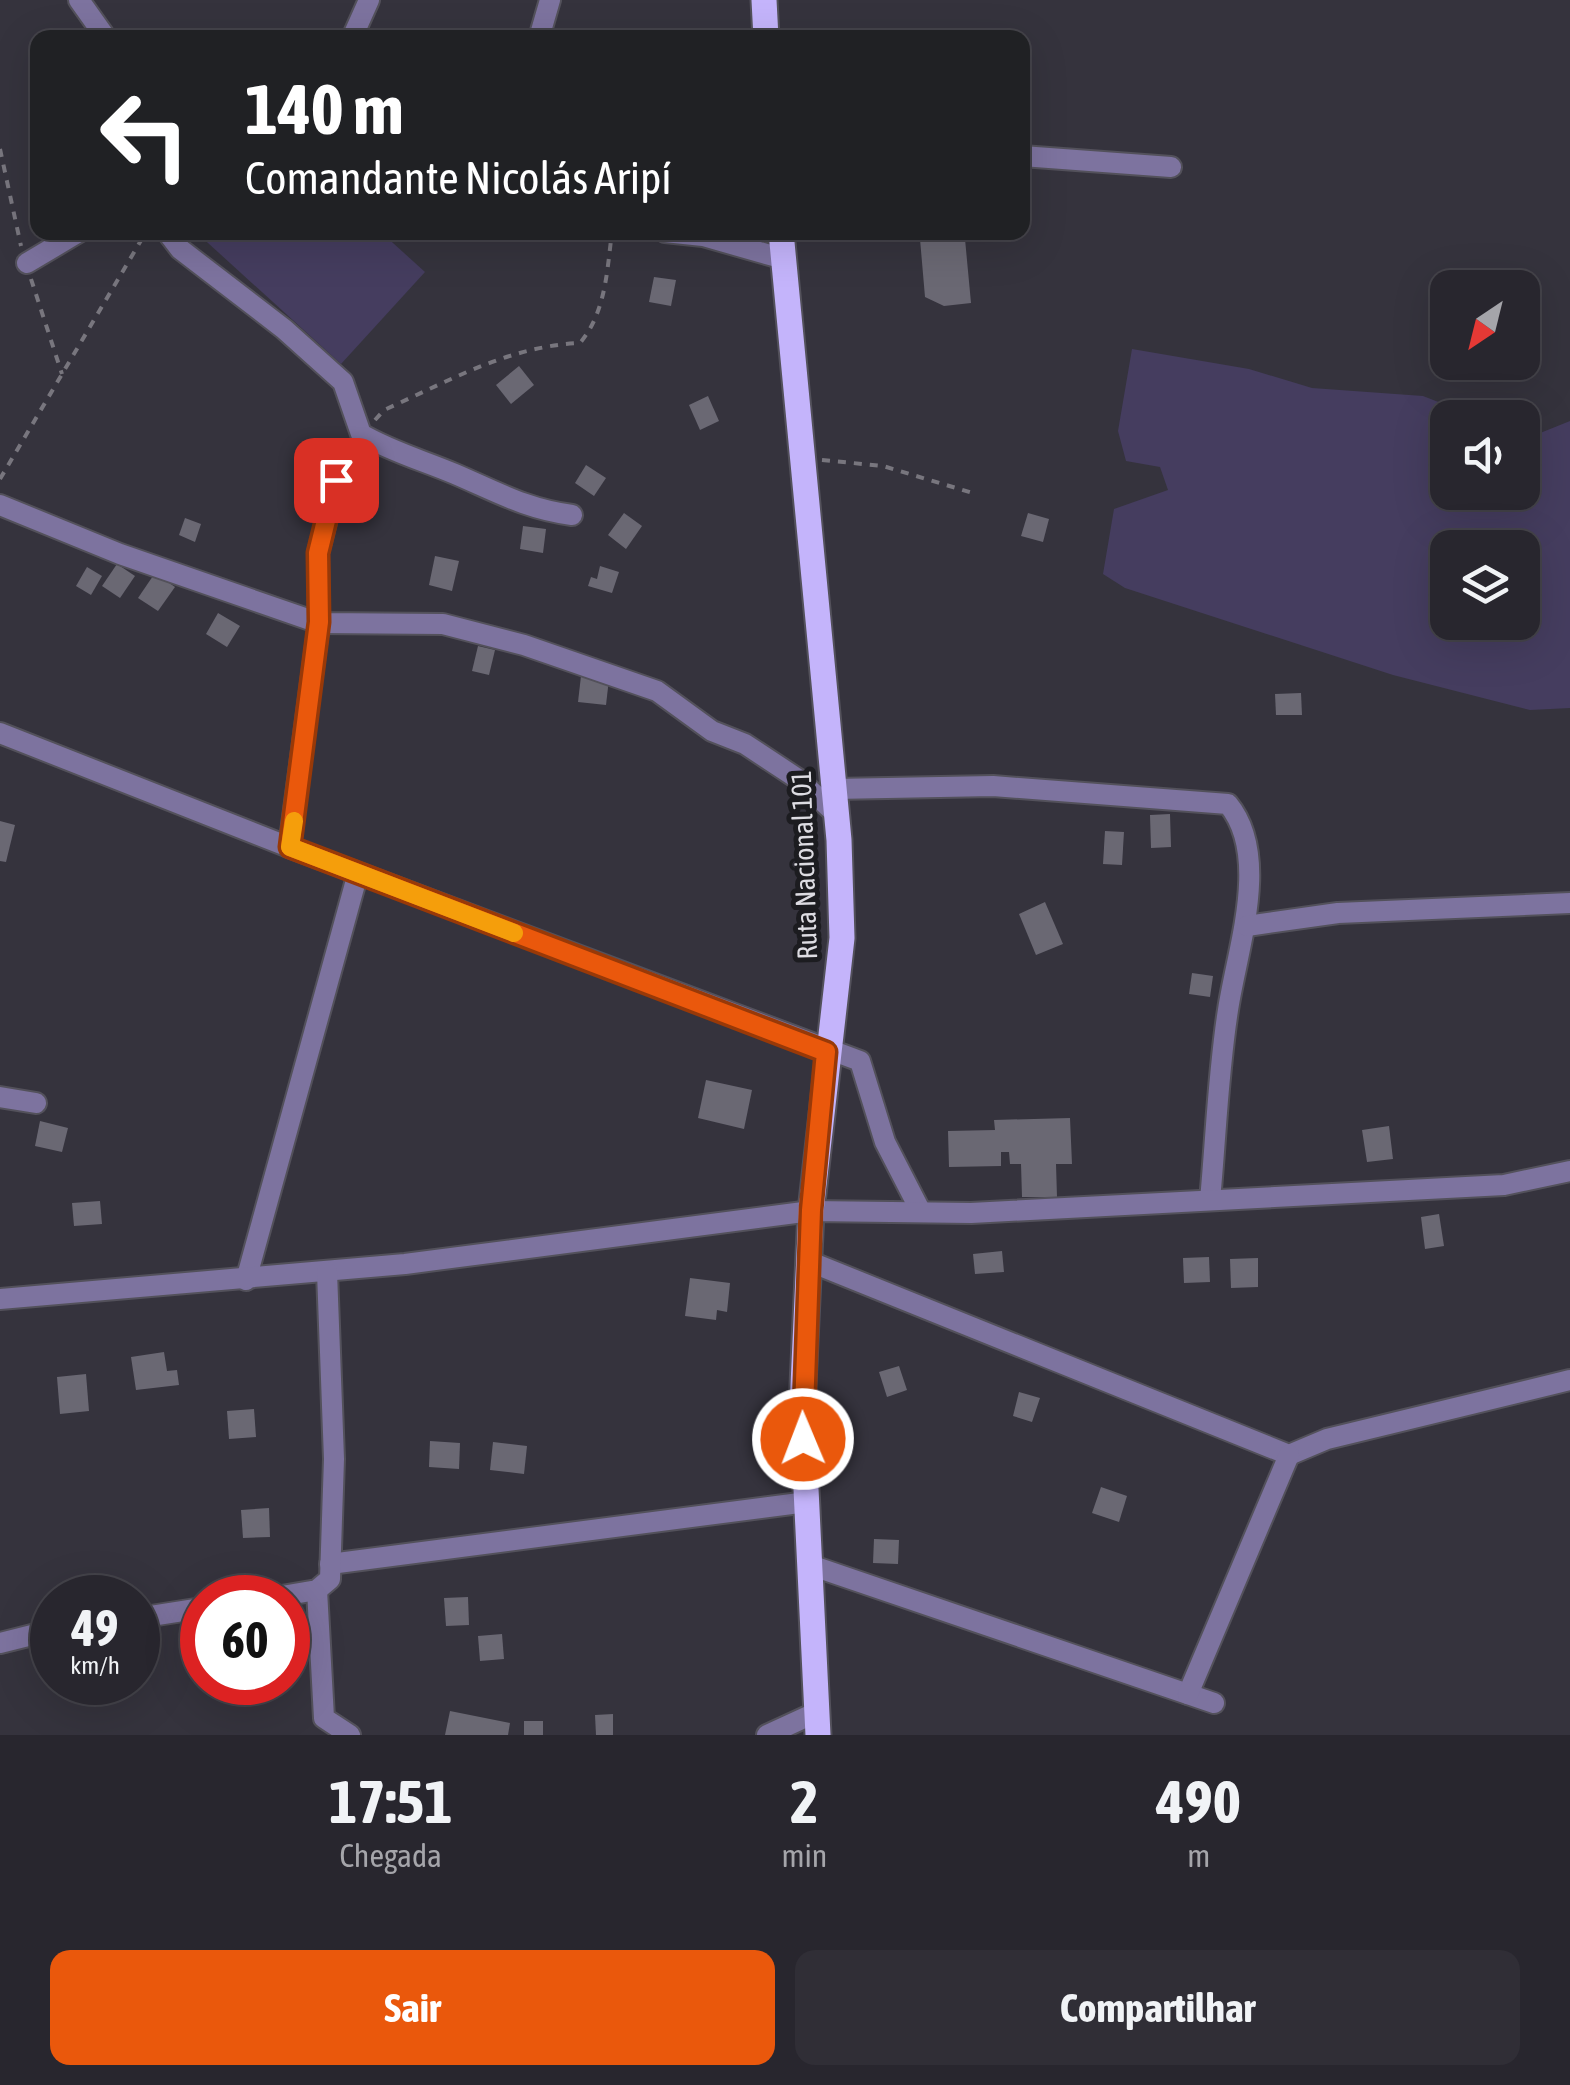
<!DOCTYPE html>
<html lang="pt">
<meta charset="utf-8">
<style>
:root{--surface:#28262e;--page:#302e36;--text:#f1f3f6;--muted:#a5a5aa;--line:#44434a;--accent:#ea580c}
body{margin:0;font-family:"Asap Condensed",sans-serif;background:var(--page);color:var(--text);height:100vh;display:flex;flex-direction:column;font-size:38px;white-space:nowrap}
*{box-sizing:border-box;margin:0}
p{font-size:32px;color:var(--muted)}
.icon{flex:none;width:55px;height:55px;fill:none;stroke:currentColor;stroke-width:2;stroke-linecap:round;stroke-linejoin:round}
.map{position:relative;height:1735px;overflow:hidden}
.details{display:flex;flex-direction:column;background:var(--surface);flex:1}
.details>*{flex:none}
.guide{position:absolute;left:30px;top:30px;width:1000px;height:210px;border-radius:20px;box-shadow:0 10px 40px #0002,0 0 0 2px var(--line);background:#202124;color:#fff;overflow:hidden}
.needle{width:65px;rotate:215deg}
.buttons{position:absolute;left:1430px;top:270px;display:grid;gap:20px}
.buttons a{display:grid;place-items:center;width:110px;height:110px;border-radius:20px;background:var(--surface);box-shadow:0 10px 40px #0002,0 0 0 2px var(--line);font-size:50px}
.speed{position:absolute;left:30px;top:1575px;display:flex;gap:20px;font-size:50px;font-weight:700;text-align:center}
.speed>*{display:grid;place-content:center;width:130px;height:130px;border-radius:50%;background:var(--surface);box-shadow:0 10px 40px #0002,0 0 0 2px var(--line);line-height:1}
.speed small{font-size:25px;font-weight:400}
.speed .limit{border:15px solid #d22;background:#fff;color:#111}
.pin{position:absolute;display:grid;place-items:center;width:85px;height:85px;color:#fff;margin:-42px;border-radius:20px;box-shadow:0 5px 15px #0006}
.me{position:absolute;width:110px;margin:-55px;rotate:359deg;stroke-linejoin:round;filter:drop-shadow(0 0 8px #0008)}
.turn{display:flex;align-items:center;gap:35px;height:210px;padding:0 50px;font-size:45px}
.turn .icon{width:130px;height:130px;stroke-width:2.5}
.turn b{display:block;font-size:70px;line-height:85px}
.eta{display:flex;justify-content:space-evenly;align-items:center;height:170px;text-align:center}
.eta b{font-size:60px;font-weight:700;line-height:70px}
.primary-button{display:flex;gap:20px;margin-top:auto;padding:20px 50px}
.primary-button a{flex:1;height:115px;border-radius:20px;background:var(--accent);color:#fff;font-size:40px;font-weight:700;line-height:115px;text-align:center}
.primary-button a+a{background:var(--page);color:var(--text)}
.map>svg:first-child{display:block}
.green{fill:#453d5f;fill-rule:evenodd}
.building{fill:#6a6873}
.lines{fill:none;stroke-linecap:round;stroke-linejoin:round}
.minor-casing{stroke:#53515b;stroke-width:24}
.primary-casing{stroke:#53515b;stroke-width:29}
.path{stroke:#78767e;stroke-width:4;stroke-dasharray:8 8;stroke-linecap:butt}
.minor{stroke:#7d739f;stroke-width:20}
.primary{stroke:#c4b4fb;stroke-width:25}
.route-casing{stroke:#983908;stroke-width:25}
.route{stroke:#ea580c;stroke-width:18}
.slow{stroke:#f59e0b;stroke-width:18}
.labels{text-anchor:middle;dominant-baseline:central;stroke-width:10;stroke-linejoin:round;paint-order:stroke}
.street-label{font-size:28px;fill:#dddce2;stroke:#1c1c20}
</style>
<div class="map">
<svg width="1570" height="1735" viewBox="0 0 1570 1735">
<rect width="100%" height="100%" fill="#35333d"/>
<!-- green -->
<g class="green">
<path d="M197 233H382L425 272 341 364Z"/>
<path d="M1132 349 1249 369 1312 388 1423 396 1477 417 1448 418V492H1522L1523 440 1570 421V708L1530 710 1393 675 1125 588 1103 574 1114 509 1168 490 1160 467 1126 461 1118 431ZM1448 548H1522V622H1448Z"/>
</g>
<!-- building -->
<g class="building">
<path d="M946 232H990V236L965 239 971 303 944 306 925 297 920 239 946 236Z"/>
<path d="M654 277 676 280 671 306 649 302Z"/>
<path d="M519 366 534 385 511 404 496 385Z"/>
<path d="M708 396 719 421 700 430 689 405Z"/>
<path d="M586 465 606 478 594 496 575 483Z"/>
<path d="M624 513 642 526 626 549 608 535Z"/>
<path d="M1028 513 1049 519 1043 542 1021 536Z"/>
<path d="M185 518 201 524 195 542 179 535Z"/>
<path d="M523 526 546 529 543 553 520 549Z"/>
<path d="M435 556 459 561 452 591 429 585Z"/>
<path d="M117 564 135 576 120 598 102 586Z"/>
<path d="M600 566 619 572 612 593 588 586 591 577 597 579Z"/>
<path d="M87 567 102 576 91 595 76 586Z"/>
<path d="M155 573 175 587 158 611 138 598Z"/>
<path d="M218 613 240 626 227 647 206 634Z"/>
<path d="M478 646 495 650 489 675 472 671Z"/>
<path d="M581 676 609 679 606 705 578 702Z"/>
<path d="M1301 693 1302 715H1276L1275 694Z"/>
<path d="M1170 814 1171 847 1151 848 1150 815Z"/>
<path d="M0 821 15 825 6 862 0 861Z"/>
<path d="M1105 831 1124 832 1122 865 1103 864Z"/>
<path d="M1045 902 1063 944 1036 955 1019 914Z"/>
<path d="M1192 973 1213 976 1210 997 1189 994Z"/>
<path d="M706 1080 752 1090 744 1129 698 1118Z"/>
<path d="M1070 1118 1072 1164H1056L1057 1197H1022L1021 1164H1010L1009 1152H1001V1166L949 1167 948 1131 995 1130 994 1120Z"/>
<path d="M40 1121 68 1128 62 1152 35 1146Z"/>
<path d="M1389 1126 1393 1159 1367 1162 1362 1130Z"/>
<path d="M100 1201 102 1224 74 1226 72 1203Z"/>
<path d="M1439 1214 1444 1246 1425 1249 1421 1217Z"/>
<path d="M1002 1251 1004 1272 975 1274 973 1254Z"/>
<path d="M1209 1257 1210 1282 1184 1283 1183 1258Z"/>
<path d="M1258 1258V1287L1231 1288 1230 1259Z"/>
<path d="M690 1278 730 1283 727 1312 717 1310 716 1320 685 1316Z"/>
<path d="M164 1352 167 1371 177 1370 179 1385 136 1390 131 1357Z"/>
<path d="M899 1366 907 1390 887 1397 879 1372Z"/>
<path d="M86 1374 89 1411 60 1414 57 1377Z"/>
<path d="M1019 1392 1040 1398 1032 1422 1013 1416Z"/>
<path d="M254 1409 256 1437 229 1439 227 1411Z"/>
<path d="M430 1441 460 1443 459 1469 429 1467Z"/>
<path d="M493 1442 527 1446 524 1474 490 1470Z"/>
<path d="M1101 1487 1127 1496 1119 1522 1092 1513Z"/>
<path d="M269 1508 270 1537 243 1538 241 1510Z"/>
<path d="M874 1539 899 1540 898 1564 873 1563Z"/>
<path d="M468 1597 469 1625 446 1626 444 1598Z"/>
<path d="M502 1634 504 1659 480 1661 478 1636Z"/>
<path d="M450 1711 510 1723 508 1735H445Z"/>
<path d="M613 1714V1735H596L595 1715Z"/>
<rect x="524" y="1721" width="19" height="14"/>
</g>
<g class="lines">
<defs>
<g id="minor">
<path d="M79 0 106 38"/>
<path d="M352 38 369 0"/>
<path d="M539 38 550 0"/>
<path d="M1022 156 1171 167"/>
<path d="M167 232 180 249 284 329 343 382 361 434C392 452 422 460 455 474 497 492 526 509 572 515"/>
<path d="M665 232 703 236 784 259"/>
<path d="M27 263 79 232"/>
<path d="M0 505 120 554 319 623 443 624 524 645 657 691 712 731 745 744 798 779 836 814"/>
<path d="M0 733 289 847 860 1061 885 1142 921 1212"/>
<path d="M834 789 993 786 1228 804C1271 856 1237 949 1228 1010 1218 1073 1216 1137 1210 1200"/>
<path d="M289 847 319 623 318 553 337 480"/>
<path d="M1247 926 1338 913 1570 903"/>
<path d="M0 1097 36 1103"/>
<path d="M808 1261 1289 1455 1327 1439 1570 1380"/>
<path d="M246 1280 358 873"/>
<path d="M0 1299 405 1264 811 1211 971 1213 1504 1185 1570 1171"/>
<path d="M330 1564 807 1502"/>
<path d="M810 1565 1214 1703"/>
<path d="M317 1590 324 1718 350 1735"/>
<path d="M270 1598 317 1590 330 1579 334 1459 327 1272"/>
<path d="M138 1618 202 1608"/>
<path d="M0 1643 52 1630"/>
<path d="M1188 1694 1289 1455"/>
<path d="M767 1735 817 1712"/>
</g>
<g id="primary">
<path d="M764 0 766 38"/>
<path d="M781 232 839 840 842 938 811 1211 802 1407 818 1735"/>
</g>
</defs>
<!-- minor casing -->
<use href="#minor" class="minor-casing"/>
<!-- primary casing -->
<use href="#primary" class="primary-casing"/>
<!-- path -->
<g class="path">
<path d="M0 149 21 246"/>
<path d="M31 279 62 374"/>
<path d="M375 420 384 410C449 381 509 346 580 343 606 312 607 270 612 232"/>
<path d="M822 460 883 466 976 494"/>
<path d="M0 479 146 232"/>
</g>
<!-- minor -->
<use href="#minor" class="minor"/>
<!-- primary -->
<use href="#primary" class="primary"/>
</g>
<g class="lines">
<defs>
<path id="route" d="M336 480 318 553 319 622 290 847 826 1052 811 1210 803 1439"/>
</defs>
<!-- route casing -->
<use href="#route" class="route-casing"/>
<!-- route -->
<use href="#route" class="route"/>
<!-- slow -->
<path class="slow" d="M294 821 290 847 514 933"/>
</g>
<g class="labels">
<!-- street labels -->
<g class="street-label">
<text transform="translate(804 865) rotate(-92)">Ruta Nacional 101</text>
</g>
</g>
</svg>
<div class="buttons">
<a><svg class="needle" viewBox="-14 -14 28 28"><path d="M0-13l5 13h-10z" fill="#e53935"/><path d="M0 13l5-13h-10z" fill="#a5a5aa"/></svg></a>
<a><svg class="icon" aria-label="sound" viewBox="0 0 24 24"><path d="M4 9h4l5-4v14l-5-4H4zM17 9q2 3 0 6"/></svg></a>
<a><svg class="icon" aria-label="layers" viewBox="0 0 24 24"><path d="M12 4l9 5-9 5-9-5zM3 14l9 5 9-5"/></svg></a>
</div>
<div class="speed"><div>49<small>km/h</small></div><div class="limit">60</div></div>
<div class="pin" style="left:336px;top:480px;background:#d93025"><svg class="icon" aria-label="arrive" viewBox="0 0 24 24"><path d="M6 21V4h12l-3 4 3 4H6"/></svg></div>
<svg class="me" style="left:803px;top:1439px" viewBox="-20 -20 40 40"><circle r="17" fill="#ea580c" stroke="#fff" stroke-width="3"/><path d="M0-11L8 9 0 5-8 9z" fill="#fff"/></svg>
<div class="guide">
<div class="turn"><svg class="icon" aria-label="left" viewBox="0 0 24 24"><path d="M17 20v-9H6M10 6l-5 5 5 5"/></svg><div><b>140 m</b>Comandante Nicolás Aripí</div></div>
</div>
</div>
<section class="details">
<div class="eta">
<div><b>17:51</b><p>Chegada</p></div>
<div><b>2</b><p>min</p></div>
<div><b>490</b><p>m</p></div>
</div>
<div class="primary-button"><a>Sair</a><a>Compartilhar</a></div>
</section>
